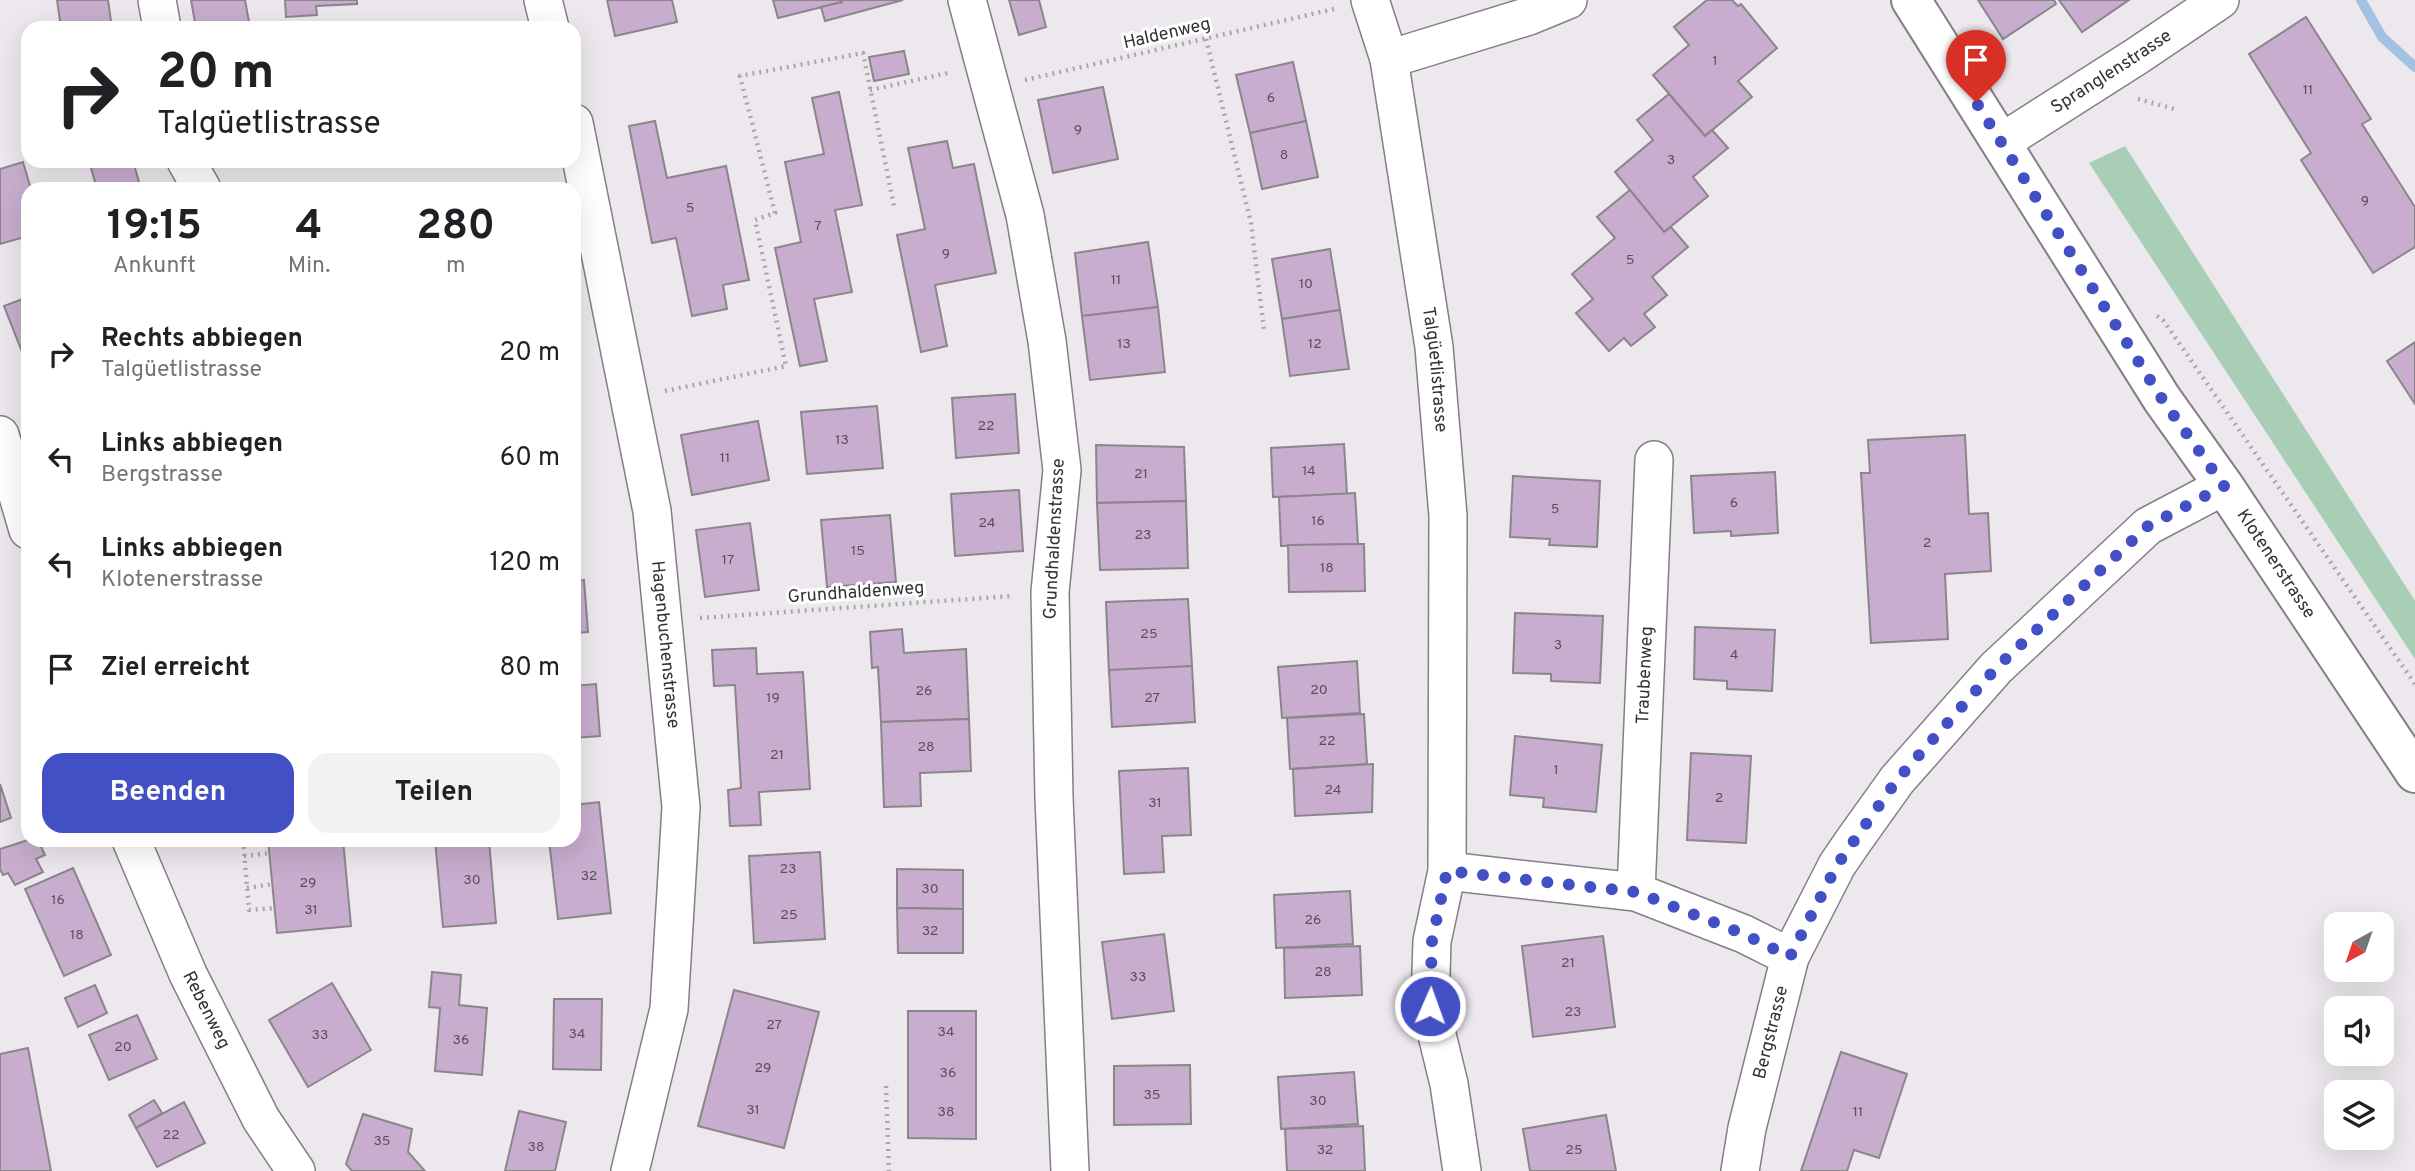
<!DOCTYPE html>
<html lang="de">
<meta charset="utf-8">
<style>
:root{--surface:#fff;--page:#f2f2f2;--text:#202124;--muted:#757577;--accent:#4350c5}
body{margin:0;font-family:Overpass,sans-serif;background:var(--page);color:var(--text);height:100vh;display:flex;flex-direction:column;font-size:26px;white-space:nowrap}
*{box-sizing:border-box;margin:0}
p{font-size:23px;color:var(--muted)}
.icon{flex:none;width:38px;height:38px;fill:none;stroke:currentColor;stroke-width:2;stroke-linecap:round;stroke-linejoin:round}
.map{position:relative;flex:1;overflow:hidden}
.panel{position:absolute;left:21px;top:182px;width:560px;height:665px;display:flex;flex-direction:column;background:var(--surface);border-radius:21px;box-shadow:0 7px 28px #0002}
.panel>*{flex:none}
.hud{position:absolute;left:21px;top:21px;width:560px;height:147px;border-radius:21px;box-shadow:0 7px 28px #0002;background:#fff;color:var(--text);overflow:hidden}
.needle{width:46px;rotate:220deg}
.tools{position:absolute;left:2324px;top:912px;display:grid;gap:14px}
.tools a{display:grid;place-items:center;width:70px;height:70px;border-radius:14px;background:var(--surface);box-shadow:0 7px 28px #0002;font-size:35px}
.pin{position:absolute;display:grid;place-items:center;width:60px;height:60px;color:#fff;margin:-72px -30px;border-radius:50% 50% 50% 0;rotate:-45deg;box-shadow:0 0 7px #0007}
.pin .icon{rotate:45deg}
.me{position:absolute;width:77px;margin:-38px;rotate:2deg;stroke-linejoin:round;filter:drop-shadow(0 0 5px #0008)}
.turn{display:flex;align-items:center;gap:24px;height:147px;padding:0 21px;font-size:32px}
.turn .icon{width:91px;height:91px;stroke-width:2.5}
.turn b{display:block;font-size:49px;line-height:60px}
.eta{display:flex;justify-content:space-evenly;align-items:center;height:119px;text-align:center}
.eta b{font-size:42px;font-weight:700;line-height:49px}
.action{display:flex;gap:14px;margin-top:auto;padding:14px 21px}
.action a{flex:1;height:80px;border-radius:21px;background:var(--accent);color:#fff;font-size:28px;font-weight:700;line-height:80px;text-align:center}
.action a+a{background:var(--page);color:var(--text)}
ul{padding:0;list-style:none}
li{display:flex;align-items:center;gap:21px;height:105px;padding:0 21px}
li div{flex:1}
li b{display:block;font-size:26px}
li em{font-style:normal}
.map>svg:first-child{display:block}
.green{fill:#a9ceb6}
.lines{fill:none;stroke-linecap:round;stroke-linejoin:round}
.stream{stroke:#a3c1e0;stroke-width:10}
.building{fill:#c8adce;stroke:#8a868b;stroke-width:2}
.minor-casing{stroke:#837f84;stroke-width:40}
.secondary-casing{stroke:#837f84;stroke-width:42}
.path{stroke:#aaa7ab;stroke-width:4.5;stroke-dasharray:2 5;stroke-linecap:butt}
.minor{stroke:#fff;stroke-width:37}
.secondary{stroke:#fff;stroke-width:38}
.route{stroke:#4350c5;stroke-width:12;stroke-dasharray:0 21.6}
.labels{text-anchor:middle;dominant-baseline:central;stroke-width:6;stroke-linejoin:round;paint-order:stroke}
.number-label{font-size:14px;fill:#58515a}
.street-label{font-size:18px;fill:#333234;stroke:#fff}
</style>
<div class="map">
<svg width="2415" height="1171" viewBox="0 0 2415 1171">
<rect width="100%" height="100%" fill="#ece8ed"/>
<!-- green -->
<path class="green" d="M2125 146 2415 601V659L2089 163Z"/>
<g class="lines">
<!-- stream -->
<path class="stream" d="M2361 0 2382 37 2415 67"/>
</g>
<!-- building -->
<g class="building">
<path d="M57 0H108L112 28H61Z"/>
<path d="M191 0H245L250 27 196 28Z"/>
<path d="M285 0H357V4L316 6 317 15 286 17Z"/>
<path d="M607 0H672L677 22 615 36Z"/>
<path d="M773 0H841L842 2 778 18Z"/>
<path d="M841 0H903L825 21 821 7 842 2Z"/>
<path d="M1009 0H1039L1046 27 1019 35Z"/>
<path d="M1707 0H1732L1738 6 1741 4 1777 48 1738 81 1752 97 1705 136 1653 75 1689 45 1674 27Z"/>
<path d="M1978 0H2054L2056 4 2003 39Z"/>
<path d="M2059 0H2129L2082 32Z"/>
<path d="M2306 17 2371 119 2362 124 2415 207V247L2373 273 2301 160 2311 153 2249 54Z"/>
<path d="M904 51 909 74 874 81 869 57Z"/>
<path d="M1293 62 1306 121 1250 133 1236 75Z"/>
<path d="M1103 87 1118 159 1053 173 1038 100Z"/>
<path d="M839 92 862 205 835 210 852 292 814 299 827 361 800 366 775 248 801 242 785 162 824 154 812 98Z"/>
<path d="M1669 94 1705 136 1712 130 1728 148 1693 177 1708 196 1664 232 1615 172 1653 140 1637 120Z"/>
<path d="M655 121 667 178 726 166 749 280 723 285 727 309 692 316 676 238 652 243 629 126Z"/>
<path d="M1306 121 1318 177 1262 189 1250 133Z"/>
<path d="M947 141 953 168 974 164 996 273 935 285 947 346 921 352 897 235 925 229 908 148Z"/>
<path d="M89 161H133L141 189H97Z"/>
<path d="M23 162 31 189H28V236L0 244V169Z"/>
<path d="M1630 190 1664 232 1671 227 1688 247 1652 277 1667 295 1644 314 1655 327 1631 346 1624 338 1609 351 1576 313 1593 299 1572 274 1615 238 1597 217Z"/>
<path d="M1148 242 1158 307 1082 316 1075 253Z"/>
<path d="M1330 249 1340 310 1282 319 1272 259Z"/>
<path d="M28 297V367L4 306Z"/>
<path d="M1158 307 1165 372 1090 380 1082 316Z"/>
<path d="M1340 310 1349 369 1290 376 1282 319Z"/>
<path d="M2415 342V404L2387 361Z"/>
<path d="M1015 394 1019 453 956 458 952 398Z"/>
<path d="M877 406 883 468 807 474 801 412Z"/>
<path d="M758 421 769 480 692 495 681 435Z"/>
<path d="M1965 435 1969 514 1988 513 1991 571 1945 574 1948 639 1871 643 1861 473H1870L1868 440Z"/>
<path d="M1344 444 1347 494 1273 497 1271 448Z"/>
<path d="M1096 445 1184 447 1186 501 1097 503Z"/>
<path d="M1775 472 1778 533 1731 536V531L1694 533 1691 476Z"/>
<path d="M1513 476 1600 481 1597 547 1549 545 1550 539 1510 537Z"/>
<path d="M1019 490 1023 551 955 556 951 494Z"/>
<path d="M1355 493 1358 544 1281 546 1279 497Z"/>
<path d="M1186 501 1188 568 1100 570 1097 503Z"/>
<path d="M890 515 896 582 827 587 821 520Z"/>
<path d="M750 523 759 590 705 597 696 530Z"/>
<path d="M1358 544H1364L1365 591 1289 592 1288 545Z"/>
<path d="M584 580 588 632 574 633V581Z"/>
<path d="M1188 599 1192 666 1109 674 1106 602Z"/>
<path d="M1515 613 1603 616 1600 683 1551 681V674L1513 673Z"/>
<path d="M1695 627 1775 630 1772 691 1727 689V681L1694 679Z"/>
<path d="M902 629 904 653 966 649 969 719 881 722 878 667 872 668 870 632Z"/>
<path d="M756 648 757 674 803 672 810 789 759 792 761 825 730 826 728 790 741 788 735 685 714 686 712 650Z"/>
<path d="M1357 661 1360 713 1282 718 1278 667Z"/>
<path d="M1192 666 1195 722 1112 727 1109 670Z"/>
<path d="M596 684 600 736 574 738V686Z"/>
<path d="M1364 714 1367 764 1290 769 1287 718Z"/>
<path d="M969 719 971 771 920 773 921 806 884 807 881 722Z"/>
<path d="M1515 736 1602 745 1596 812 1543 807 1544 798 1510 795Z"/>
<path d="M1691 753 1751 756 1746 843 1687 840Z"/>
<path d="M1373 764 1372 812 1295 816 1293 769Z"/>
<path d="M1188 768 1191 835 1162 836 1164 872 1124 874 1119 771Z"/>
<path d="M0 784 11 818 0 822Z"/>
<path d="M599 802 611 913 558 919 549 840H574V805Z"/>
<path d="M28 840H38L45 855 36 859 43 872 15 885 8 873 3 875 0 869V849Z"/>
<path d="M268 840H343L351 926 277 933Z"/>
<path d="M435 840H489L496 923 443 927Z"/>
<path d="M820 852 825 939 754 943 749 856Z"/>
<path d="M73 868 111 955 64 976 25 889Z"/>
<path d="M897 869 963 870V909L897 908Z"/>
<path d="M1350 891 1353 944 1276 948 1274 895Z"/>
<path d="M897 908 963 909V953H898Z"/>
<path d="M1164 934 1174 1011 1112 1019 1102 942Z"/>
<path d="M1603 936 1615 1027 1533 1037 1522 946Z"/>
<path d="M1360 946 1362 995 1285 998 1284 948Z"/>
<path d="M432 972 461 975 459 1005 487 1008 482 1075 435 1071 440 1008 429 1007Z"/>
<path d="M332 983 371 1050 308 1087 269 1020Z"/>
<path d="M95 985 107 1013 78 1027 65 998Z"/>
<path d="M734 990 819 1012 784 1148 698 1126Z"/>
<path d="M554 999H602L601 1070 553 1069Z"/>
<path d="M908 1011H976V1139L908 1138Z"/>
<path d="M137 1015 157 1059 109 1080 89 1035Z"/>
<path d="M28 1048 51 1171H0V1054Z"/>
<path d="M1841 1052 1907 1074 1879 1158 1854 1150 1847 1171H1801Z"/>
<path d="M1190 1065 1191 1124 1114 1125V1066Z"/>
<path d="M1354 1072 1358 1124 1281 1129 1278 1077Z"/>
<path d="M154 1100 162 1113 136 1128 129 1115Z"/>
<path d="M184 1102 205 1143 157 1167 136 1128Z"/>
<path d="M519 1111 566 1122 555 1171H505Z"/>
<path d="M363 1114 412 1129 408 1152 425 1171H352L346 1164Z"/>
<path d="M1606 1115 1616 1171H1530L1523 1129Z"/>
<path d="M1363 1126 1365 1171H1287L1285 1129Z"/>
</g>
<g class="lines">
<defs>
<g id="minor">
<path d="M157 0 162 28"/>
<path d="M543 0 550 28"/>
<path d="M967 0 1025 215 1047 341 1062 470 1050 592 1054 798 1070 1171"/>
<path id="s1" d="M1370 0 1389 59 1434 347 1448 516 1447 871 1432 941 1430 1006 1449 1084 1462 1171"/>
<path d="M1389 59 1529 16 1568 0"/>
<path id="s2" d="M574 123 652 511 681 807 669 1009 630 1171"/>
<path id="s3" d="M2002 142 2137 56 2220 0"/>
<path d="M186 161 202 189"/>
<path d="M0 435 28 530"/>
<path id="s4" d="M131 840 188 974 261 1119 296 1171"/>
<path d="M1447 871 1636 892 1744 934 1790 957"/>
<path id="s5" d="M1636 892 1654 460"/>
<path id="s6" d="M1740 1171 1747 1128 1790 957 1837 865 1852 843 1897 780 1996 668 2148 526 2224 486"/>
</g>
<g id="secondary">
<path id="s7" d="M1911 0 2162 399 2224 486 2415 773"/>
</g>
</defs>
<!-- minor casing -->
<use href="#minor" class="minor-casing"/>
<!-- secondary casing -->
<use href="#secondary" class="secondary-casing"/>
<!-- path -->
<g class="path">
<path d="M1206 39 1251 223 1264 330"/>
<path d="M1025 80 1334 9"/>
<path d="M870 90 948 73"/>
<path d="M2138 99 2178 110"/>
<path d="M2157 316 2163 320 2415 684"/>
<path d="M665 391 786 366 755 220 775 213 740 76 863 53 894 206"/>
<path d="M700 618 1012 596"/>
<path d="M243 840 249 910 275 908"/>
<path d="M244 856 270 853"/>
<path d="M247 888 273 884"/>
<path d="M886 1086 889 1171"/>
</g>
<!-- minor -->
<use href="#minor" class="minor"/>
<!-- secondary -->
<use href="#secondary" class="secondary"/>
</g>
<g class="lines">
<!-- route -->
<path class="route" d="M1430 1006 1432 941 1447 871 1636 892 1744 934 1790 957 1837 865 1897 780 1996 668 2148 526 2224 486 2162 399 1976 102"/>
</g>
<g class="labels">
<!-- number labels -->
<g class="number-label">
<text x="1715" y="61">1</text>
<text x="2308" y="90">11</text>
<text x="1271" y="98">6</text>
<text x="1078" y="130">9</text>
<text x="1284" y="155">8</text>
<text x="1671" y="160">3</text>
<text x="2365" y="201">9</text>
<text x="690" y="208">5</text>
<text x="818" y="226">7</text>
<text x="946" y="254">9</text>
<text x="1630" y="260">5</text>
<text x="1116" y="280">11</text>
<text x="1306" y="284">10</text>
<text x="1124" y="344">13</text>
<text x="1315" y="344">12</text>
<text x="986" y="426">22</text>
<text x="842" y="440">13</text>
<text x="725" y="458">11</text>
<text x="1309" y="471">14</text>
<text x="1141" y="474">21</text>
<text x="1734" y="503">6</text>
<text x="1555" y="509">5</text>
<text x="1318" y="521">16</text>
<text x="987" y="523">24</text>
<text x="1143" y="535">23</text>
<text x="1927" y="543">2</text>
<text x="858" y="551">15</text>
<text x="728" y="560">17</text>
<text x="1327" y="568">18</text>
<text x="1149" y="634">25</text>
<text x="1558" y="645">3</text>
<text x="1734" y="655">4</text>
<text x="1319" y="690">20</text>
<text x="924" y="691">26</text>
<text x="773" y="698">19</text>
<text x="1152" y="698">27</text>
<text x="1327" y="741">22</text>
<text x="926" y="747">28</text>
<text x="777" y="755">21</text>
<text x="1556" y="770">1</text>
<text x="1333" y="790">24</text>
<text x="1719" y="798">2</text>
<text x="1155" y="803">31</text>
<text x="788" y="869">23</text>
<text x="589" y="876">32</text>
<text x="472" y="880">30</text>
<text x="308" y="883">29</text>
<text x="930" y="889">30</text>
<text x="58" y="900">16</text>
<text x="311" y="910">31</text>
<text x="789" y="915">25</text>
<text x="1313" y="920">26</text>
<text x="930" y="931">32</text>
<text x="77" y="935">18</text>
<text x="1568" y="963">21</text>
<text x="1323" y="972">28</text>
<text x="1138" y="977">33</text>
<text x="1573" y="1012">23</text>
<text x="774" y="1025">27</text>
<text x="946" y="1032">34</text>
<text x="577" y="1034">34</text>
<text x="320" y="1035">33</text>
<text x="461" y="1040">36</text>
<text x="123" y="1047">20</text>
<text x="763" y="1068">29</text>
<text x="948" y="1073">36</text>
<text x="1152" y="1095">35</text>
<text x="1318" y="1101">30</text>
<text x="753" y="1110">31</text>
<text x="946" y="1112">38</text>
<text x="1858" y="1112">11</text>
<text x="171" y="1135">22</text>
<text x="382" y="1141">35</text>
<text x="536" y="1147">38</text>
<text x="1325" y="1150">32</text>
<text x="1574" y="1150">25</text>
</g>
<!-- street labels -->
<g class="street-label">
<text transform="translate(1167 34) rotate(-13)">Haldenweg</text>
<text stroke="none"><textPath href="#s3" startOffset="130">Spranglenstrasse</textPath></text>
<text stroke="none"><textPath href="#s1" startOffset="376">Talgüetlistrasse</textPath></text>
<text transform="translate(1055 539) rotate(-87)">Grundhaldenstrasse</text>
<text stroke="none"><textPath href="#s7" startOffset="672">Klotenerstrasse</textPath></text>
<text transform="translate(856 593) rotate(-4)">Grundhaldenweg</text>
<text stroke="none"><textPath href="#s2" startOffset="530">Hagenbuchenstrasse</textPath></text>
<text stroke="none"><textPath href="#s5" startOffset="217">Traubenweg</textPath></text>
<text stroke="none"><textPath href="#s4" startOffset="186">Rebenweg</textPath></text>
<text stroke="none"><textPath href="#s6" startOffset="142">Bergstrasse</textPath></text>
</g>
</g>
</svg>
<div class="tools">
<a><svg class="needle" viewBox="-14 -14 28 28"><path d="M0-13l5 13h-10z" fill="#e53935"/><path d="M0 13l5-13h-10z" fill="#757577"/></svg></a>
<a><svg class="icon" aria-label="sound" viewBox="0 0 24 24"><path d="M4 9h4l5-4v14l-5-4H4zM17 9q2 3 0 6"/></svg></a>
<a><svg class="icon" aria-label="layers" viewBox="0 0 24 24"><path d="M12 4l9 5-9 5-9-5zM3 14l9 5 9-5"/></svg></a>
</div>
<div class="pin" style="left:1976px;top:102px;background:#d93025"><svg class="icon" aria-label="arrive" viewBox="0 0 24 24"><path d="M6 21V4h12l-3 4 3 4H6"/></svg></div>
<svg class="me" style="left:1430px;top:1006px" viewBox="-20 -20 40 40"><circle r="17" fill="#4350c5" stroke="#fff" stroke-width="3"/><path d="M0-11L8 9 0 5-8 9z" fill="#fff"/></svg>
<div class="hud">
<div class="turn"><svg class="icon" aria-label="right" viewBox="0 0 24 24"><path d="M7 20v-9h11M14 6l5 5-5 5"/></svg><div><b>20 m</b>Talgüetlistrasse</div></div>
</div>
<section class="panel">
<div class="eta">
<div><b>19:15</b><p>Ankunft</p></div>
<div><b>4</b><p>Min.</p></div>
<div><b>280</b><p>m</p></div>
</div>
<ul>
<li><svg class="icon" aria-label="right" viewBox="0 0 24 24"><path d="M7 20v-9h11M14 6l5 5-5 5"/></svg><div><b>Rechts abbiegen</b><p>Talgüetlistrasse</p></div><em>20 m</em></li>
<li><svg class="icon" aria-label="left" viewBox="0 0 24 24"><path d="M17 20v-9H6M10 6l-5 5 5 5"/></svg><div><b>Links abbiegen</b><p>Bergstrasse</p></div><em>60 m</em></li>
<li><svg class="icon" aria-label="left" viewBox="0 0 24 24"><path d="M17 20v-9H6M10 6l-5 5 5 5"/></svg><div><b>Links abbiegen</b><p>Klotenerstrasse</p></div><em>120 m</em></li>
<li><svg class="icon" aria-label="arrive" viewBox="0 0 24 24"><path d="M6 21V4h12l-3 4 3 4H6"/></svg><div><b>Ziel erreicht</b></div><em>80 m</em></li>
</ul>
<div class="action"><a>Beenden</a><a>Teilen</a></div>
</section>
</div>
